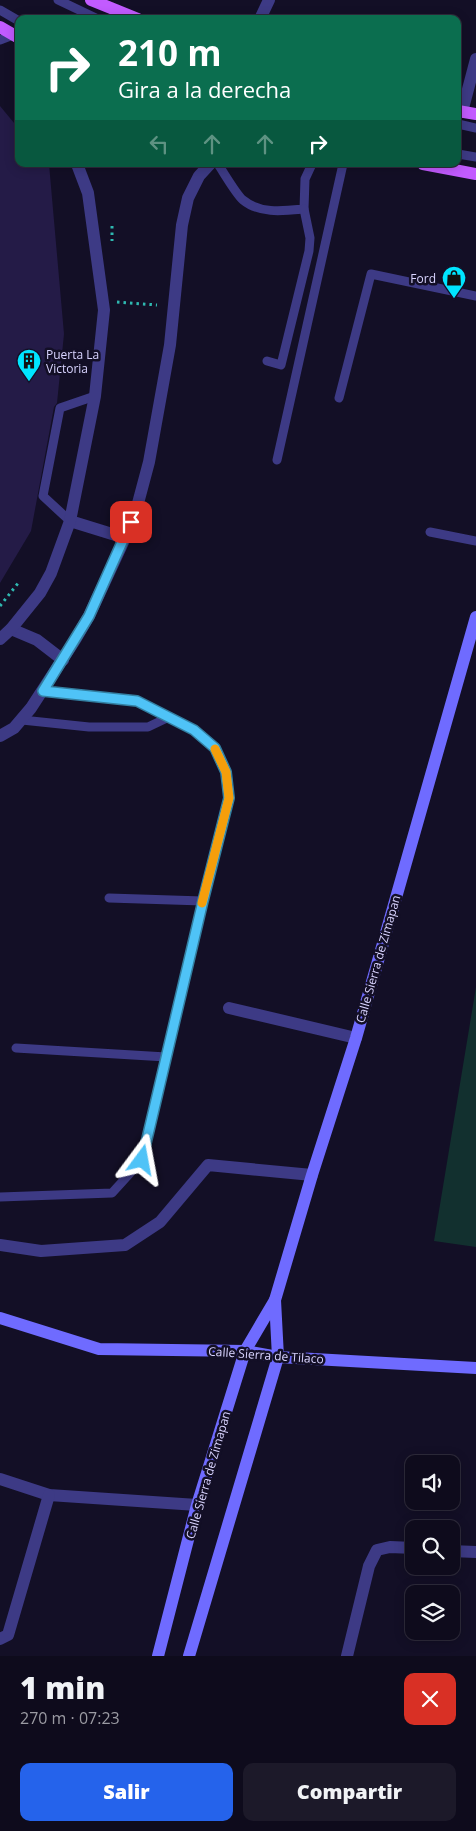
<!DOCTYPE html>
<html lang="es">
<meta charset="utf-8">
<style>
:root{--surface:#0e0b1c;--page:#1c1929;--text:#f1f3f6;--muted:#9b9ba3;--line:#2e2b3b;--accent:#2563eb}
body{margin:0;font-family:"Open Sans",sans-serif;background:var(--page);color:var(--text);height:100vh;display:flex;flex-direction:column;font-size:19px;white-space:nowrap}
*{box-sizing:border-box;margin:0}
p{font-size:16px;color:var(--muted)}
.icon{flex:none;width:28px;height:28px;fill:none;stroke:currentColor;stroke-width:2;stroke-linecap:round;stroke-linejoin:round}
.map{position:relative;height:1656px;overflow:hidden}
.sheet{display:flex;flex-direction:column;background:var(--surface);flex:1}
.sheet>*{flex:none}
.hud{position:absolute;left:15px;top:15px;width:446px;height:152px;border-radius:10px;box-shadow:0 2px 12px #0003,0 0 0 1px var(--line);background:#0b6e4f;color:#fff;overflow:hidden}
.controls{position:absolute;left:405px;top:1455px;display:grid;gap:10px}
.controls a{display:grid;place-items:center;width:55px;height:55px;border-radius:10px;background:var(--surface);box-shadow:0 2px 12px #0003,0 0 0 1px var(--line);font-size:25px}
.pin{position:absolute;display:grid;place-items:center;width:42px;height:42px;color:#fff;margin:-21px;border-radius:10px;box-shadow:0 2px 8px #0006}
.me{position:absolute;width:55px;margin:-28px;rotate:13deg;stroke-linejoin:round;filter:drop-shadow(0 0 4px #0008)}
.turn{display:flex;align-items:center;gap:18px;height:105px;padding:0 20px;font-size:22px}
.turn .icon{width:65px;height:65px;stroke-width:2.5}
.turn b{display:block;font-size:35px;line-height:42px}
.lanes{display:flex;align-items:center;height:48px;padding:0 20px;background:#0003;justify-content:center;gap:25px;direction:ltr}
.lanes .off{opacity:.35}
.round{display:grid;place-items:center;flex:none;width:52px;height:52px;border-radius:10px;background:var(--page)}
.summary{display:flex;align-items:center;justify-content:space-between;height:85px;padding:0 20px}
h1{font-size:30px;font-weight:800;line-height:38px}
.cta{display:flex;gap:10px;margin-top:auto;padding:10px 20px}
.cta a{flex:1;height:58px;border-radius:10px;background:var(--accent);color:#fff;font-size:20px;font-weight:800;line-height:58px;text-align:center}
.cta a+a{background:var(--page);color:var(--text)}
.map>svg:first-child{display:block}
.green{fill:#12302f}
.building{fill:#241b47}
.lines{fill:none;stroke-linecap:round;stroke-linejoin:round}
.path{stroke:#2fb8b0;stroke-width:3;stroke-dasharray:2.5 4;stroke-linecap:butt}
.lane{stroke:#3d3a85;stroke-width:9}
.street{stroke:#3d3a85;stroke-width:12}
.secondary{stroke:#6f6bff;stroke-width:12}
.primary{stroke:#c25bff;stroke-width:12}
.route-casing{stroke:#337fa1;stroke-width:12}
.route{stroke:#4fc3f7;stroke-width:9}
.slow{stroke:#f59e0b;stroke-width:9}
.labels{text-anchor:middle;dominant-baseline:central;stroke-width:5;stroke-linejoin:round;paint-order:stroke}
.poi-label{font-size:12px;fill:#d9d4ff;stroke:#130f26;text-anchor:end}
.street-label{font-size:12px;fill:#d9d4ff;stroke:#130f26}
</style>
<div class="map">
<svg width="476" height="1656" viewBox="0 0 476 1656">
<rect width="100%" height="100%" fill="#130f26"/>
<!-- green -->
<path class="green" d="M476 987V1247L434 1241Z"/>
<!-- building -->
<path class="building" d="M0 106 19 129V164H49L64 334 57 403 54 407 31 531 0 583Z"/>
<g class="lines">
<!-- path -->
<g class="path">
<path d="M112 226V241"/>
<path d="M117 302 157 305"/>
<path d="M0 606 19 582"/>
</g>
<!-- lane -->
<g class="lane">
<path d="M58 0 98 19"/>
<path d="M0 10 19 21"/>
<path d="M0 40 13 35"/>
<path d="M458 124 476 128"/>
<path d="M458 154 476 157"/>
<path d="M218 164C224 173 236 194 243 200 260 214 283 211 304 209L305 179 312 164"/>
<path d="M267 361 281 365 309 251 310 238 304 209"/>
<path d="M339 398 371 274 476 296"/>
<path d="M277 460 343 164"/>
<path d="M70 521 43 496 60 408 95 396"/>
<path d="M430 532 476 541"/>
<path d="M22 720 89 727H148L169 717"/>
<path d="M109 898 203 901"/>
<path d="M16 1048 166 1057"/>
<path d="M0 1197 112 1193 142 1160 203 901 229 799 226 772 215 748 195 730 137 701 43 691"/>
</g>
<!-- street -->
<g class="street">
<path d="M260 19 269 0"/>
<path d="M462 112 476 59"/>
<path d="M70 521 125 538"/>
<path d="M11 629 37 640 63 660"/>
<path d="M0 639 11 629 40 593 51 573 70 521 95 396 104 310 88 193 77 164"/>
<path d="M0 736 14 728 31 708 75 640 89 616 125 538 137 507 149 462 170 345 182 225 188 198 199 176 210 164"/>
<path d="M229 1008 356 1038"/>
<path d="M0 1245 41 1251 125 1245 160 1222 208 1165 312 1175"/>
<path d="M0 1479 49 1495 197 1505"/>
<path d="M451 1551 476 1552"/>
<path d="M0 1639 8 1635 49 1495"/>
<path d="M347 1656 369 1566 377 1550 390 1547 414 1548"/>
</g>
<!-- secondary -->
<g class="secondary">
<path d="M0 1318 99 1349 245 1351 278 1357 476 1368"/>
<path d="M158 1656 197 1505 245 1351 275 1300 312 1175 356 1038 476 617"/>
<path d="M189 1656 278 1357 275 1300"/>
</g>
<!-- primary -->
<g class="primary">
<path d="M91 0 138 19"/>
<path d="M0 27 19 38"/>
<path d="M458 111 476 114"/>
<path d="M423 164 476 174"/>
</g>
</g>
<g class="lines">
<defs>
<path id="route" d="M131 522 89 616 43 691 137 701 194 730 215 748 226 772 229 798 203 901 142 1160"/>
</defs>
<!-- route casing -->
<use href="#route" class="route-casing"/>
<!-- route -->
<use href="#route" class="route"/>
<!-- slow -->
<path class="slow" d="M202 903 229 798 226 772 215 749"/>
</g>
<!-- icons -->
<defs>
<symbol id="shop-pin" viewBox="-11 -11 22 30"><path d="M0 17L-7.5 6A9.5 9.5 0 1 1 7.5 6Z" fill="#00e5ff" stroke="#130f26"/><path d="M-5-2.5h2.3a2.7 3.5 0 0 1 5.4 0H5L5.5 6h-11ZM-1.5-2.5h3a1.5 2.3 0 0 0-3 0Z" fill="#111"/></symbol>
<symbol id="building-pin" viewBox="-11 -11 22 30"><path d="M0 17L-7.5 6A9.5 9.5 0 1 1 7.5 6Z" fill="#00e5ff" stroke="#130f26"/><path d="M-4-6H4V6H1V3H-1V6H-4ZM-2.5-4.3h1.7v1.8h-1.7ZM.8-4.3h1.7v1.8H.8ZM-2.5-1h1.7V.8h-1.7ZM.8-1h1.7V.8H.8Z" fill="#111"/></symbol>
</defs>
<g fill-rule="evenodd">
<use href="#shop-pin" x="440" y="264" width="28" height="38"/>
<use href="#building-pin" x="15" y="347" width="28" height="38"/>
</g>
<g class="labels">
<!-- poi labels -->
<g class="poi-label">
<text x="436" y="278">Ford</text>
<text x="46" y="354" text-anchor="start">Puerta La<tspan x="46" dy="14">Victoria</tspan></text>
</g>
<!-- street labels -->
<g class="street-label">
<text transform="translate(378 959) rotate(-74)">Calle Sierra de Zimapan</text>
<text transform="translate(266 1355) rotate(4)">Calle Sierra de Tilaco</text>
<text transform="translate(208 1475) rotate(-74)">Calle Sierra de Zimapan</text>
</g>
</g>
</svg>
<div class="controls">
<a><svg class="icon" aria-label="sound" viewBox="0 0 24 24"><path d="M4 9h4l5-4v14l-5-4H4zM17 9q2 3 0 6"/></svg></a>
<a><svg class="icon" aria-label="search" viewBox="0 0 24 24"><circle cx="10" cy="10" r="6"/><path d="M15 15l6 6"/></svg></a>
<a><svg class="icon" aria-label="layers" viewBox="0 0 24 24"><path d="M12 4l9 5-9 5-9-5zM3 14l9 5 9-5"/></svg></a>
</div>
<div class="pin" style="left:131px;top:522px;background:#d93025"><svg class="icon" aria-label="arrive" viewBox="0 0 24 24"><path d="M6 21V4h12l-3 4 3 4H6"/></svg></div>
<svg class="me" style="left:142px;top:1160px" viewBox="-20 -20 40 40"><path d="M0-17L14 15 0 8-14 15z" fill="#4fc3f7" stroke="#fff" stroke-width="4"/></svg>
<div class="hud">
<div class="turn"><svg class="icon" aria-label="right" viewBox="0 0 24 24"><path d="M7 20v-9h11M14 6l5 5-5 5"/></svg><div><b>210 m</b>Gira a la derecha</div></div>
<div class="lanes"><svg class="icon off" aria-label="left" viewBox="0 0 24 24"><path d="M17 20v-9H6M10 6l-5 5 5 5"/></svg><svg class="icon off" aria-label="ahead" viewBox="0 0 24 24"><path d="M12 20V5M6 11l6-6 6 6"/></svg><svg class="icon off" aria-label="ahead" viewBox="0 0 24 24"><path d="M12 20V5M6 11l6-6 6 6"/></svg><svg class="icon" aria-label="right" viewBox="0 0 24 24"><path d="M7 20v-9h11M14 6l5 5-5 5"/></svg></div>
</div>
</div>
<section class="sheet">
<div class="summary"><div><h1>1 min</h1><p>270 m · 07:23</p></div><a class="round" style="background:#d93025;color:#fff"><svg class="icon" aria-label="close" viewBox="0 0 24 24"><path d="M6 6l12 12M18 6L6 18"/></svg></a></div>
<div class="cta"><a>Salir</a><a>Compartir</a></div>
</section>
